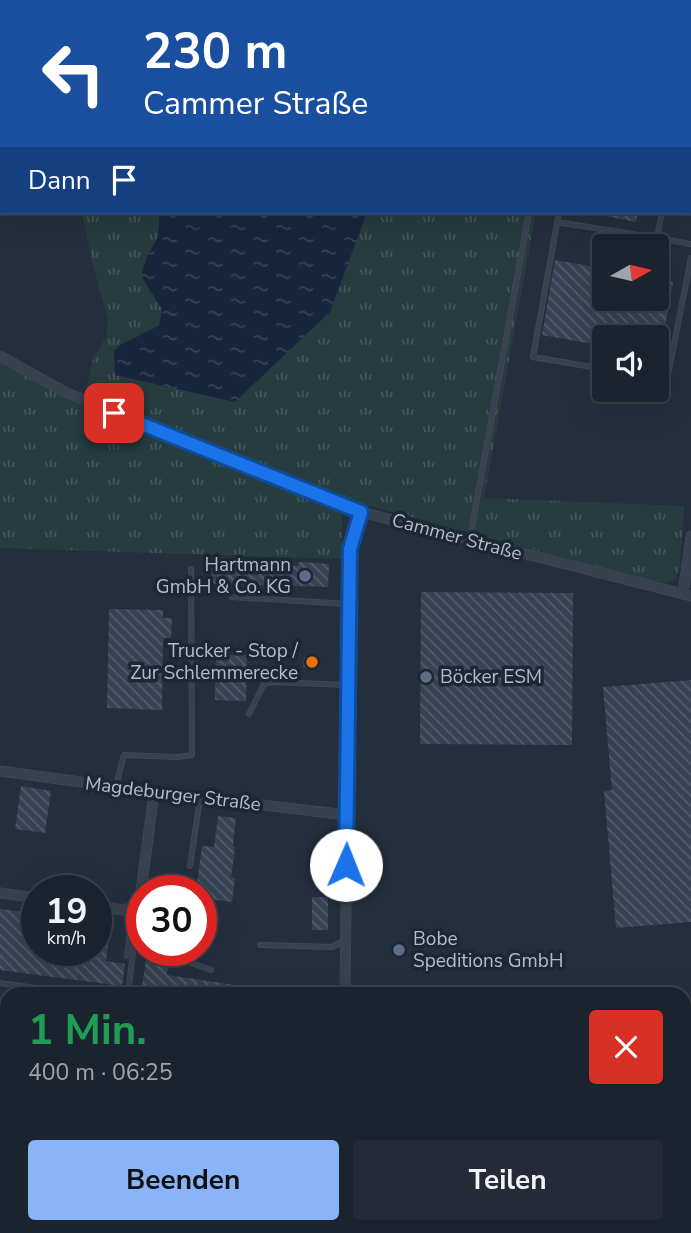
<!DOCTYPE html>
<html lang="de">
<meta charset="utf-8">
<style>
:root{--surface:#1b232e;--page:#242b36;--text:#f1f3f6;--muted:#a0a4aa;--line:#39404a;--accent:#8ab4f8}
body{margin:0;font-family:"Nunito Sans",sans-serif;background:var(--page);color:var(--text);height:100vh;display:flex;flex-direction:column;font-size:26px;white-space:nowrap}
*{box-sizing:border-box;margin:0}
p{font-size:23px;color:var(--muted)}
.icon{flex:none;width:38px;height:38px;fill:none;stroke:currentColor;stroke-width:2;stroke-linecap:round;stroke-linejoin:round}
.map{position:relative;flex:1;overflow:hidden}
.sheet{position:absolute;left:0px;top:987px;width:691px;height:247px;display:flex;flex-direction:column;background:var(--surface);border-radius:21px 21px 0 0;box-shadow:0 7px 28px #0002,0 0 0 2px var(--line)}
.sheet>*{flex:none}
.hud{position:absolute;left:0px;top:0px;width:691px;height:214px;box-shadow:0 7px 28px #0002,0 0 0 2px var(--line);background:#1a4fa0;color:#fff;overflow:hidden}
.needle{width:46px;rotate:82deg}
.buttons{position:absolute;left:592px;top:234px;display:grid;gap:14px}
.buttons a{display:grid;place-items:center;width:77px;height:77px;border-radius:7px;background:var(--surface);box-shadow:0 7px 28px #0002,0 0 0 2px var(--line);font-size:35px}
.speed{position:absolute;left:21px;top:875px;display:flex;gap:14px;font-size:35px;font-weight:700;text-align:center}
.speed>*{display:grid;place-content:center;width:91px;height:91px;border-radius:50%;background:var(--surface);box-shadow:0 7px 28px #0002,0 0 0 2px var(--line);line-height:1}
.speed small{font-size:18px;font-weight:400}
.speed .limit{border:10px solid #d22;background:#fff;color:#111}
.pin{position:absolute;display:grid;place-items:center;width:60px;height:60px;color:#fff;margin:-30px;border-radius:14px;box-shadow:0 4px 10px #0006}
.me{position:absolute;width:77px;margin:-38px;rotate:1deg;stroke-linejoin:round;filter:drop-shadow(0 0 5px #0008)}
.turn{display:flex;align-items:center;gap:24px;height:147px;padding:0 28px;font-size:32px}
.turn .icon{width:91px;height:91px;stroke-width:2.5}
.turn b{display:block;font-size:49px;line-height:60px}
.then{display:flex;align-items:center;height:66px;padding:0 28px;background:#0003;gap:14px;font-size:26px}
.round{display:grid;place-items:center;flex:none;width:74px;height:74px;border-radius:7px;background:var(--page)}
.headline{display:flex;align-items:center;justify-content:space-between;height:119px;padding:0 28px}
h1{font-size:42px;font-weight:700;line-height:52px;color:#1e9e55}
.primary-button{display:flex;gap:14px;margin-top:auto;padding:14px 28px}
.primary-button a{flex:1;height:80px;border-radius:7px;background:var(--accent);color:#111;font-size:28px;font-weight:700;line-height:80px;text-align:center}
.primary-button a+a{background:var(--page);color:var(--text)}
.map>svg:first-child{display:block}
.grass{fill:url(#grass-tufts)}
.forest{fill:url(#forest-firs)}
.park{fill:url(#park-crowns)}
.water{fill:url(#water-ripples)}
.building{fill:url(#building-back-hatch)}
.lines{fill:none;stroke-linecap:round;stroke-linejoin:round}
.lane-casing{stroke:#414a57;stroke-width:6}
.street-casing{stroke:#414a57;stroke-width:11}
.primary-casing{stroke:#414a57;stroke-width:18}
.lane{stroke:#38414e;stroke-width:4.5}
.street{stroke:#38414e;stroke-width:10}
.primary{stroke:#56606e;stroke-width:16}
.rail{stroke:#5a6575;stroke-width:2.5;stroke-dasharray:7 7;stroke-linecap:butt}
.route-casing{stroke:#114b97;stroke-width:18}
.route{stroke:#1a73e8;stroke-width:12}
.service-dot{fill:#5c6f8a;stroke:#1d2633;stroke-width:2.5}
.food-dot{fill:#e8710a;stroke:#1d2633;stroke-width:2.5}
.labels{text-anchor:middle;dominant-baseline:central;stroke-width:7;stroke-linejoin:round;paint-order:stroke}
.street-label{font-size:19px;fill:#b4bcc9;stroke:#1d2633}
.poi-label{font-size:19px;fill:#b4bcc9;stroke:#1d2633;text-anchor:end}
</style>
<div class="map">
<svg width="691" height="1233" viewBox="0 0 691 1233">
<defs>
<pattern id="grass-tufts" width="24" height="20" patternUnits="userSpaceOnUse" patternTransform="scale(1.75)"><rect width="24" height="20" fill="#263c3f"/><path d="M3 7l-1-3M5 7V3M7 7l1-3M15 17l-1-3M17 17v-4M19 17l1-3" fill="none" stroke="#435659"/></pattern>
<pattern id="forest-firs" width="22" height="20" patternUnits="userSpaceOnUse" patternTransform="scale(1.75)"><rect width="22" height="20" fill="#263c3f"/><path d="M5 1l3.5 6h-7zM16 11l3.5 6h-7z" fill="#435659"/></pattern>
<pattern id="park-crowns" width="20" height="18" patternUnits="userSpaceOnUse" patternTransform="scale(1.75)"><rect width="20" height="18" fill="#263c3f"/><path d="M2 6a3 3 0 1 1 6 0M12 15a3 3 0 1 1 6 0" fill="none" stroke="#435659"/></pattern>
<pattern id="water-ripples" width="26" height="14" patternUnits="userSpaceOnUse" patternTransform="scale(1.75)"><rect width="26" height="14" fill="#17263c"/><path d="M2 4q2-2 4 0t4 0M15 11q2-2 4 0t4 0" fill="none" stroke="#364457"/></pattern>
<pattern id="building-back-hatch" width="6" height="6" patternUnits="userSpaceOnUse" patternTransform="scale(1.75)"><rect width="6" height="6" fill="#364354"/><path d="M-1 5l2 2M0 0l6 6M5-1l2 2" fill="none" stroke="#515c6b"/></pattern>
</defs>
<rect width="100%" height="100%" fill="#242f3e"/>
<!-- grass -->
<g class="grass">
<path d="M266 0H437V2Z"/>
<path d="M449 0H572V2H448Z"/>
<path d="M82 212H160L158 237 147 257 141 276 162 309 159 326 137 335 330 312 367 212H536L484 498 684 506C683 518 682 572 676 577 669 586 654 580 644 579L336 497 85 393 93 359 106 337 108 320 92 261Z"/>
<path d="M0 361 77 402 342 514V559L0 548Z"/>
<path d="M691 1088V1121L684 1120V1089Z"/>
<rect x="301" y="1227" width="33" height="6"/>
</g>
<!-- forest -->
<g class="forest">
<path d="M0 1052 7 1053V1089L0 1088Z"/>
<path d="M0 1101 7 1103V1166L0 1165Z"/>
<path d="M684 1120 691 1121V1150H684Z"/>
</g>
<!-- park -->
<path class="park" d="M572 0H691V41L690 2Z"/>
<!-- water -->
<g class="water">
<path d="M77 0H266L270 2H77Z"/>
<path d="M160 212H367L330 312 235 402 115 375 114 351 120 345 159 326 162 309 141 276 147 257 158 237Z"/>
</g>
<!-- building -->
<g class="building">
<path d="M606 212H638L636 222 606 216Z"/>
<path d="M599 240H604V299H656V279L673 282 663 338H604V346L542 335 555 260 595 267Z"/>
<path d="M212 557 278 560V565L298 566 299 562 329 564 328 587 211 584Z"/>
<path d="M421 592 573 593 572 745 420 744Z"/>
<path d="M109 609 163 610V618H172L171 638H163L162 710 107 708Z"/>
<path d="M216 655H247L246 701 215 700Z"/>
<path d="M304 657 319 658 318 668H303Z"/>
<path d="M691 680V922L616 928 604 791 612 790 603 687Z"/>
<path d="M21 786 51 791 45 833 15 829Z"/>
<path d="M218 816 236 818 233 846 235 847 231 878H235L232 902 201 898V891H196L202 846 214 847Z"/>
<rect x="312" y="897" width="16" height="33"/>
<path d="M0 909 37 914V950H96V922L111 924 106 961 125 964 122 986 0 970Z"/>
<path d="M147 952 170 955 167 975 235 985 234 994H141Z"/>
</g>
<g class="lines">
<defs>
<g id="lane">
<path d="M309 0 313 2"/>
<path d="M440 2V0"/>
<path d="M567 2V0"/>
<path d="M690 61H691"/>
<path d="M690 125 691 126"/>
<path d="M559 212 533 357 604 369"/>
<path d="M557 222 657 238 662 212"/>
<path d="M657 238 691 244"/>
<path d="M656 378 667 380 691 258"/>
<path d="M470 538 529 212"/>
<path d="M232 597 348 604"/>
<path d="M249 714 264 684 273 682 346 685"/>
<path d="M116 786 124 755 177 757 192 755 191 569"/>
<path d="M190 866 200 798"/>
<path d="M260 945 332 947 345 940"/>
<path d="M178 950 186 961 211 970"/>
<path d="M127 956 133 909"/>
<path d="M0 983 78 994"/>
<path d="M128 994 139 905"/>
</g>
<g id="street">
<path d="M0 356 65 392 361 512 691 596"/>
<path d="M683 594 691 536"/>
<path d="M0 771 154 792 347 815"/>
<path d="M0 893 37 898"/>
<path d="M96 906 123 910 133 908 140 899 154 792"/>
<path d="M345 994 350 549 361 512"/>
<path d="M349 1227V1233"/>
</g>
<g id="primary">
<path d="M0 1043 7 1044"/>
<path d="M684 1080 691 1079"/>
</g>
</defs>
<!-- lane casing -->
<use href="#lane" class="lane-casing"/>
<!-- street casing -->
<use href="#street" class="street-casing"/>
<!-- primary casing -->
<use href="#primary" class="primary-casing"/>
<!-- lane -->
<use href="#lane" class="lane"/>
<!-- street -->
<use href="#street" class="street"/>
<!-- primary -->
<use href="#primary" class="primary"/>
<!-- rail -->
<g class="rail">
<path d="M0 1094 7 1095"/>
<path d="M684 1157H691"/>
</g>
</g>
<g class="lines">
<defs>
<path id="route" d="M114 413 361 512 350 549 346 865"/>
</defs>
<!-- route casing -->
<use href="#route" class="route-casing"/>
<!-- route -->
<use href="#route" class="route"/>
</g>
<!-- markers -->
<g class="service-dot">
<circle cx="305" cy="576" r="7"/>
<circle cx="426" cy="677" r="7"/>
<circle cx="399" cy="950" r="7"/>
</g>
<circle class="food-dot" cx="312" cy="662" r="7"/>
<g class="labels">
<!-- street labels -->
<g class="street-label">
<text transform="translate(457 537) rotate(15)">Cammer Straße</text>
<text transform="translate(173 794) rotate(7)">Magdeburger Straße</text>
</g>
<!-- poi labels -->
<g class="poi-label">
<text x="291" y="565">Hartmann<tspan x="291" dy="22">GmbH &amp; Co. KG</tspan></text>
<text x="298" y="651">Trucker - Stop /<tspan x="298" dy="22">Zur Schlemmerecke</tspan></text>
<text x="440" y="677" text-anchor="start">Böcker ESM</text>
<text x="413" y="939" text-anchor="start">Bobe<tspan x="413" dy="22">Speditions GmbH</tspan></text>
</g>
</g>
</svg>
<div class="buttons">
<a><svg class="needle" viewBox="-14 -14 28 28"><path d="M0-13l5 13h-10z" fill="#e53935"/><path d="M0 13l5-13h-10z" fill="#a0a4aa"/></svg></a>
<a><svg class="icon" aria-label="sound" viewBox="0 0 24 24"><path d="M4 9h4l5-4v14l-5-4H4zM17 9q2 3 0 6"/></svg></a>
</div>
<div class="speed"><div>19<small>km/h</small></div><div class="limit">30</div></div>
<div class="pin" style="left:114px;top:413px;background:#d93025"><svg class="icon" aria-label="arrive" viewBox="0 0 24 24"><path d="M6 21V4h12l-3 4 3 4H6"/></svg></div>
<svg class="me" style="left:346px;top:865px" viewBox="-20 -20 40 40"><circle r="19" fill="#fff"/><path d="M0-13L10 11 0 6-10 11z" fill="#1a73e8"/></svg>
<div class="hud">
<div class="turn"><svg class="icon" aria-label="left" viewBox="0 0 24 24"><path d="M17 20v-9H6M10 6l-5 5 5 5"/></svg><div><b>230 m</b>Cammer Straße</div></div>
<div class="then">Dann<svg class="icon" aria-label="arrive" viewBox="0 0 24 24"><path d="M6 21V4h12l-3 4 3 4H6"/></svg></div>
</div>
<section class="sheet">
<div class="headline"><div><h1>1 Min.</h1><p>400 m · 06:25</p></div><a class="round" style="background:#d93025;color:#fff"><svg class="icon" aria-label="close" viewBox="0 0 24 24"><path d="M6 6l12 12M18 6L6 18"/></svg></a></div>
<div class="primary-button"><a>Beenden</a><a>Teilen</a></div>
</section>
</div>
